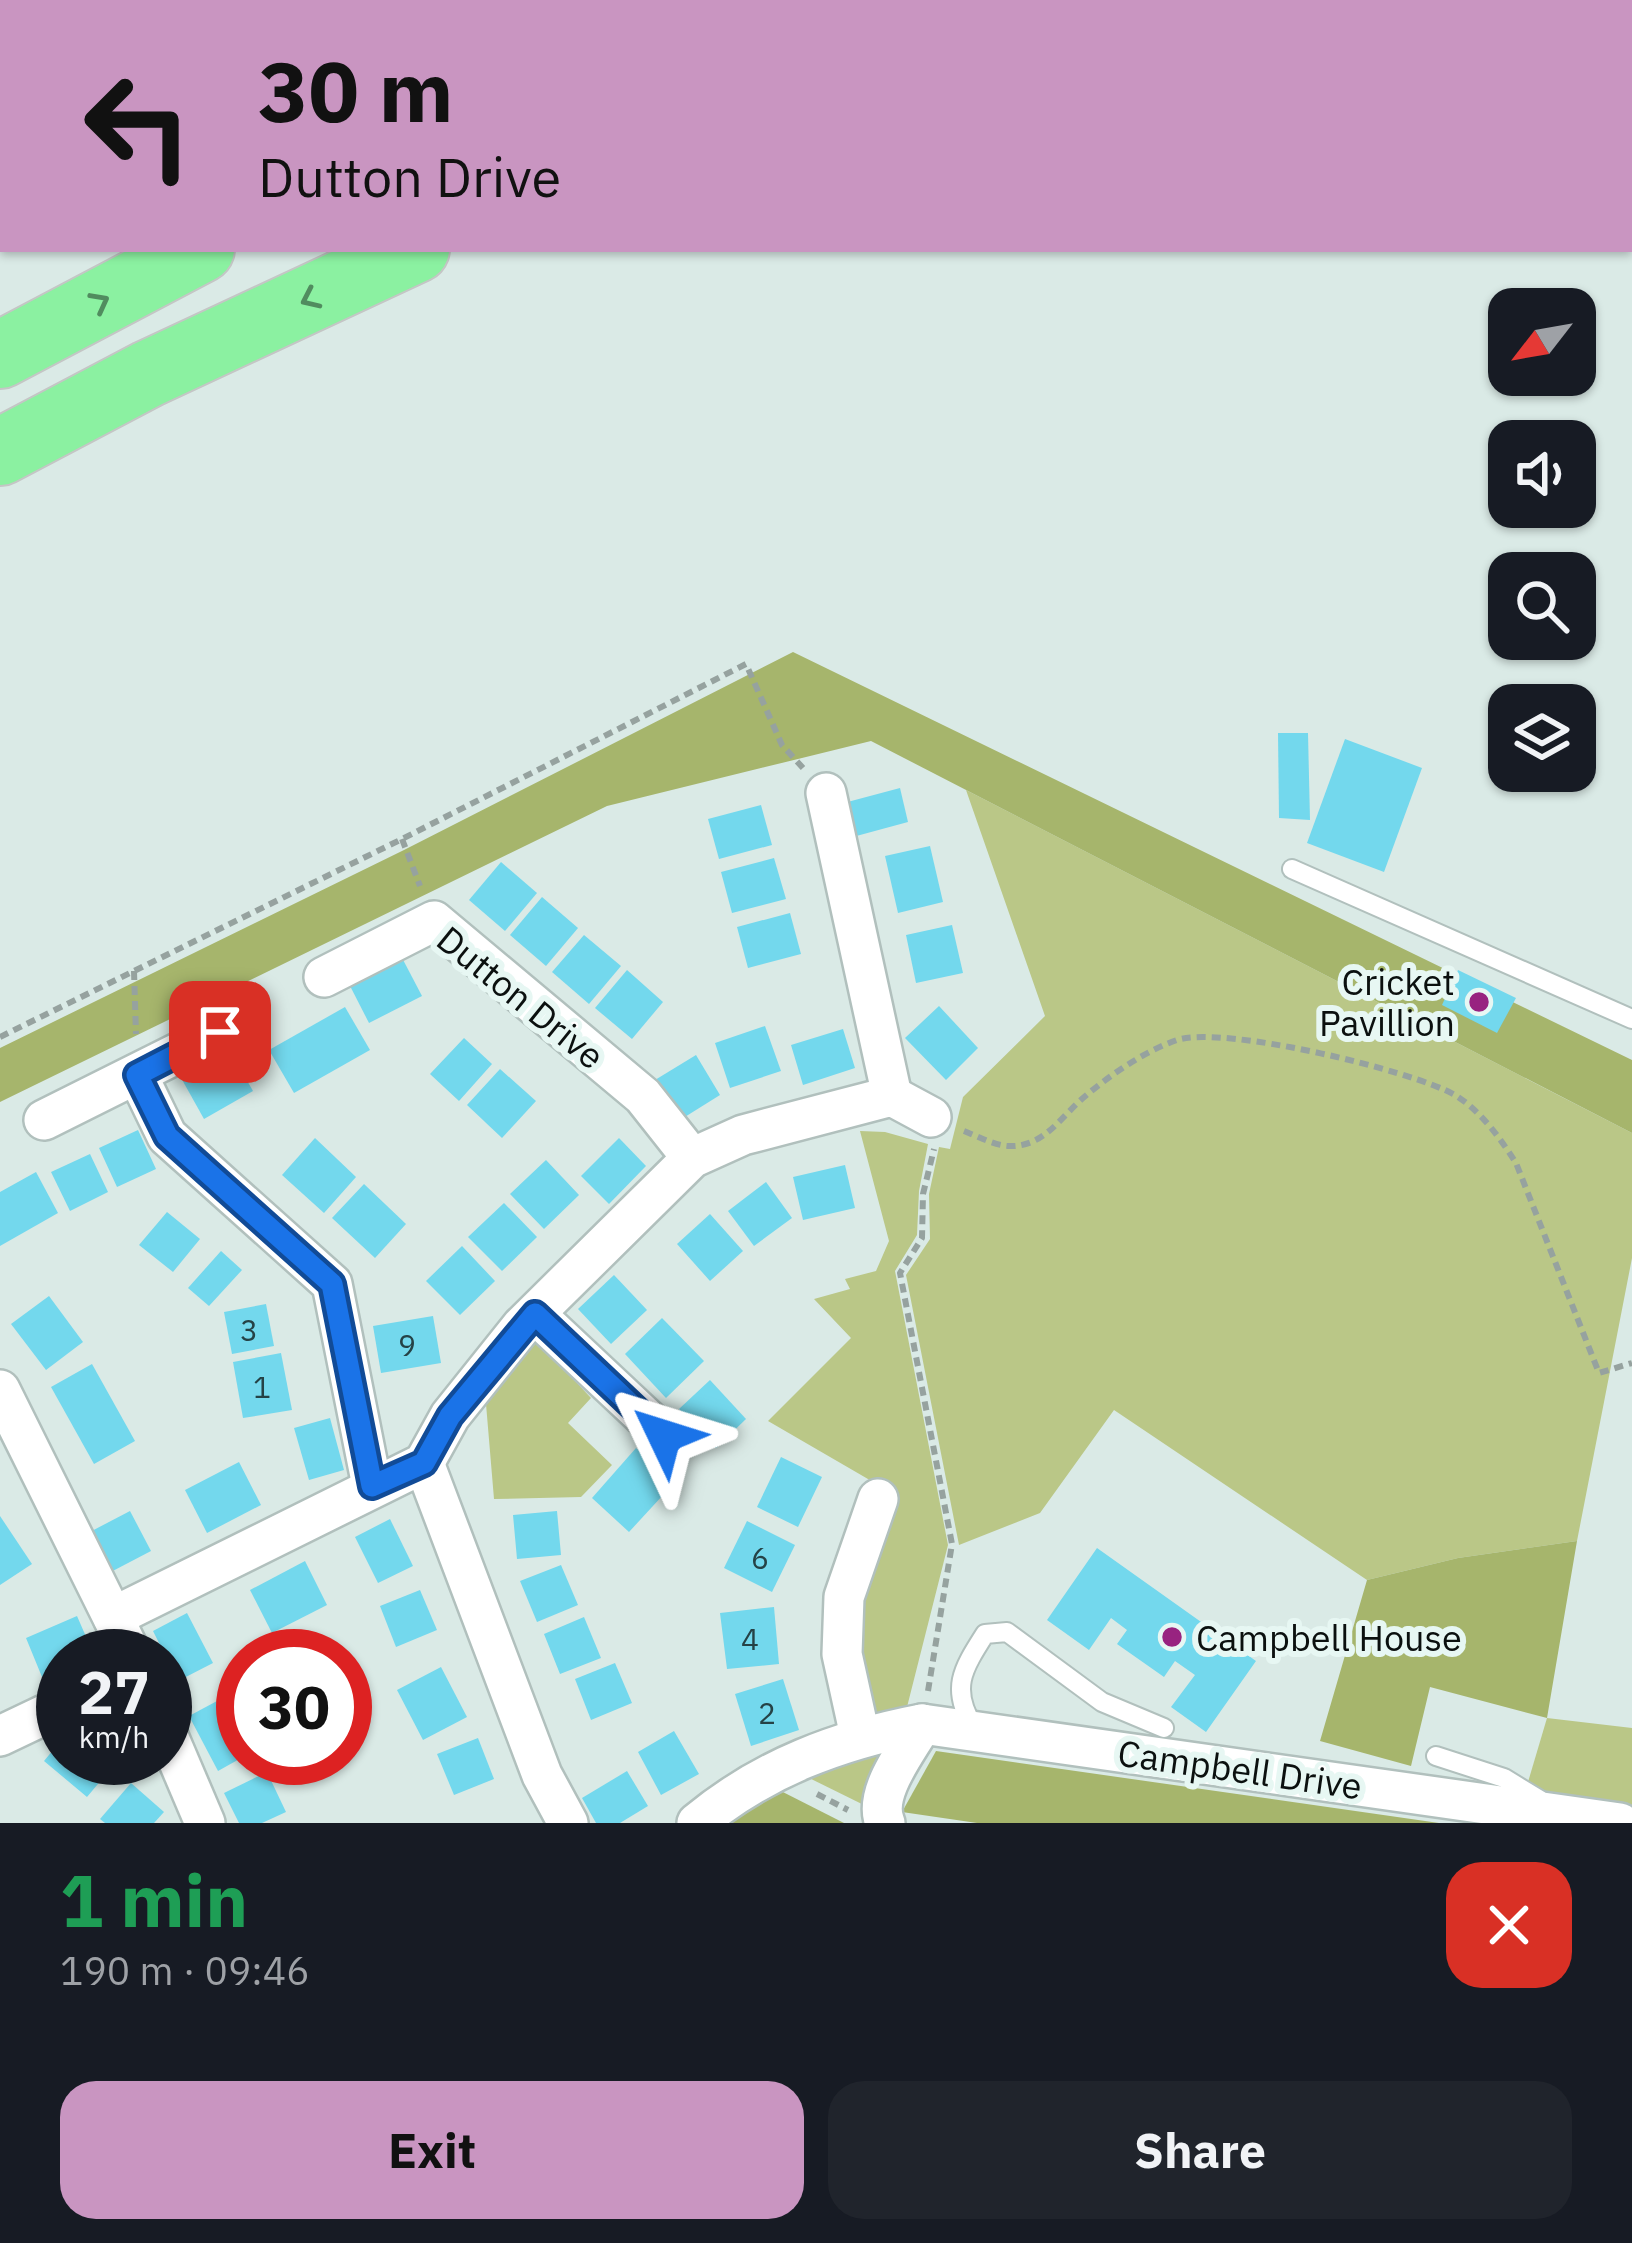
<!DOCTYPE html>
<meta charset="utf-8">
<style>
:root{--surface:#171b24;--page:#20242c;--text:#f1f3f6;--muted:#9ea1a6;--accent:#c995c1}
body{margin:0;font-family:"IBM Plex Sans",sans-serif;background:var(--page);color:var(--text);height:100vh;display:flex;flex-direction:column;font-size:45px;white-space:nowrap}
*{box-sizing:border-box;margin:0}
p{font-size:39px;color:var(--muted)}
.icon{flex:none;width:66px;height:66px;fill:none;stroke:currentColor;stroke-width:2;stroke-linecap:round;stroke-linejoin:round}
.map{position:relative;height:1823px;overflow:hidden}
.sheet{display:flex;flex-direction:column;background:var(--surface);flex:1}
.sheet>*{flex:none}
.banner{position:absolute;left:0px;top:0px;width:1632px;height:252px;box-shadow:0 3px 9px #0004;background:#c995c1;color:#111;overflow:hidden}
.needle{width:78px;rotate:239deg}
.controls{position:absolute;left:1488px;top:288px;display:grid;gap:24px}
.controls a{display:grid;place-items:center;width:108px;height:108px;border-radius:24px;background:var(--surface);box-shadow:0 3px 9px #0004;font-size:60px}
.speed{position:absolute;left:36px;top:1629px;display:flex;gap:24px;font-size:60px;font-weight:700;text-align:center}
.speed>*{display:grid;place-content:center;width:156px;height:156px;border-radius:50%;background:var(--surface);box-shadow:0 3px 9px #0004;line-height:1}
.speed small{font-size:30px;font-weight:400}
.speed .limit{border:18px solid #d22;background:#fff;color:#111}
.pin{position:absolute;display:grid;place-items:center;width:102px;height:102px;color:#fff;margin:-51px;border-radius:24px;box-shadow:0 6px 18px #0006}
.me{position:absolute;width:132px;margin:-66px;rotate:311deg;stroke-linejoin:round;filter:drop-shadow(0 0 9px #0008)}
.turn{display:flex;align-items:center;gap:42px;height:252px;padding:0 60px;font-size:54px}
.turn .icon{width:156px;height:156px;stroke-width:2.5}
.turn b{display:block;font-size:84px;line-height:102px}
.round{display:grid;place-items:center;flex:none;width:126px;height:126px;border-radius:36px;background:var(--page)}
.overview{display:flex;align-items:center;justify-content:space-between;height:204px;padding:0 60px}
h1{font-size:72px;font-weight:800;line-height:90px;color:#1e9e55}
.primary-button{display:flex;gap:24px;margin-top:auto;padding:24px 60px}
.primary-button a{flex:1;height:138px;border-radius:36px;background:var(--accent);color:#111;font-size:48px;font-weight:800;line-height:138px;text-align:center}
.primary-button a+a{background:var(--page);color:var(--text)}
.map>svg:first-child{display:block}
.green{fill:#bac787}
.forest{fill:#a6b56c}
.building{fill:#73d8ed}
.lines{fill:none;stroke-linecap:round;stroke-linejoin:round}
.service-casing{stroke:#b1c0bd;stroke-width:22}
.minor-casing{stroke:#b1c0bd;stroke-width:44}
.motorway-casing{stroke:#c4c6c5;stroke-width:70}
.path{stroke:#96a29f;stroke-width:6;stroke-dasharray:9 6;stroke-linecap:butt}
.service{stroke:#fff;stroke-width:18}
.minor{stroke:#fff;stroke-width:39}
.motorway{stroke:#8bf1a1;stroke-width:66}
.oneway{stroke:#518c5f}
.route-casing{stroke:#114b97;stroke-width:30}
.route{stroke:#1a73e8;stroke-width:21}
.poi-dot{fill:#982380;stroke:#e7f7f3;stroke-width:4.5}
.labels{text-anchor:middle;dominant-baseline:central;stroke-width:12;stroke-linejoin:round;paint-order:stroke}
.number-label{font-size:30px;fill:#254246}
.poi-label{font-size:36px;fill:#0b100f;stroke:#e7f7f3;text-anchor:end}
.street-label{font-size:36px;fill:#0b100f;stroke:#e7f7f3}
</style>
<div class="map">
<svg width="1632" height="1823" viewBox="0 0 1632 1823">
<rect width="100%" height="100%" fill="#daeae6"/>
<!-- green -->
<g class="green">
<path d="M966 790 1632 1133V1258L1577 1541 1458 1558 1367 1580 1114 1410 1040 1513 959 1545 906 1275 930 1239 929 1194 939 1147 950 1149 963 1097 1045 1016Z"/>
<path d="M860 1131 885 1132 928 1144 919 1191 917 1235 895 1271 948 1545 907 1707 875 1720C869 1702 860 1682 858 1664 853 1614 879 1542 899 1497L768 1421 851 1338 814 1299 850 1289 845 1279 876 1271 889 1241Z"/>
<path d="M536 1339 591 1398 568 1423 612 1465 581 1497 494 1499 485 1392Z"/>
<path d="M1547 1718 1632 1728V1806L1540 1793 1528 1782Z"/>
<path d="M903 1736 872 1809 797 1772Z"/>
</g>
<!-- forest -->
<g class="forest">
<path d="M793 652 1632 1060V1133L871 741 607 806 0 1102V1048L404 850Z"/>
<path d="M1577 1541 1547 1718 1430 1687 1411 1766 1320 1741 1367 1580 1458 1558Z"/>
<path d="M936 1751 1439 1823H977L902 1812Z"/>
<path d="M773 1787 844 1823H714Z"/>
</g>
<!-- building -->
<g class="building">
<path d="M1278 733H1308L1310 820 1279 818Z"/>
<path d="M1345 739 1422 768 1384 872 1307 843Z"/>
<path d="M900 788 908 822 849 838 840 804Z"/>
<path d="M761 805 772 845 719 859 708 819Z"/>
<path d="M930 846 943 902 898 913 885 856Z"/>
<path d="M774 858 786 899 732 913 721 872Z"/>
<path d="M501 862 537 893 505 931 469 900Z"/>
<path d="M542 897 578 928 546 966 510 935Z"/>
<path d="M790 913 801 954 748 968 737 927Z"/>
<path d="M952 925 963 973 916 983 906 935Z"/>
<path d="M584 935 621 966 589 1004 552 972Z"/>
<path d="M400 954 422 996 369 1023 348 982Z"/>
<path d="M627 970 663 1002 632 1039 595 1008Z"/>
<path d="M1458 970 1516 998 1497 1033 1442 1005Z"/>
<path d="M939 1006 978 1048 946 1080 905 1038Z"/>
<path d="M345 1007 370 1050 294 1093 269 1050Z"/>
<path d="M765 1026 781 1071 730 1088 715 1043Z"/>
<path d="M843 1029 855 1068 803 1085 791 1045Z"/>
<path d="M464 1038 492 1064 459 1101 430 1074Z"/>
<path d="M229 1049 253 1091 204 1119 180 1076Z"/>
<path d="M696 1055 720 1095 680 1120 655 1080Z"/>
<path d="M500 1069 536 1101 502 1138 467 1105Z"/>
<path d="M138 1130 156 1169 117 1187 99 1148Z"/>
<path d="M315 1138 356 1177 324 1213 282 1175Z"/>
<path d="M619 1138 646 1166 609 1204 581 1176Z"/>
<path d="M90 1154 108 1192 70 1211 51 1172Z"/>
<path d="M546 1160 579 1195 544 1229 510 1194Z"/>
<path d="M845 1165 855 1208 803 1220 793 1177Z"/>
<path d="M36 1172 58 1213 0 1246V1192Z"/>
<path d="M766 1182 792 1218 754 1246 728 1211Z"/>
<path d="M364 1184 406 1224 375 1258 332 1218Z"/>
<path d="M504 1203 537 1237 502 1271 468 1237Z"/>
<path d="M167 1212 200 1239 173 1272 139 1245Z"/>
<path d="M710 1214 743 1251 710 1281 677 1244Z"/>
<path d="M462 1246 495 1281 460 1315 426 1281Z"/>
<path d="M221 1251 242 1270 209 1306 188 1288Z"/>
<path d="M614 1275 647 1310 611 1344 578 1309Z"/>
<path d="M49 1296 83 1342 46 1370 11 1324Z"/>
<path d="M266 1304 274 1346 232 1354 224 1312Z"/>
<path d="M433 1316 441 1363 381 1373 373 1326Z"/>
<path d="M662 1318 704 1361 666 1398 625 1354Z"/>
<path d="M281 1353 292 1410 243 1418 233 1362Z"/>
<path d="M92 1364 135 1441 94 1464 51 1387Z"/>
<path d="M710 1380 746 1419 716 1448 679 1409Z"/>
<path d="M330 1418 344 1470 309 1480 294 1428Z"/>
<path d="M636 1448 675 1482 629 1532 592 1498Z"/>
<path d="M781 1457 822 1477 798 1527 757 1507Z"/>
<path d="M239 1462 261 1505 207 1533 185 1490Z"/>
<path d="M130 1511 151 1551 107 1574 86 1534Z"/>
<path d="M557 1511 561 1555 517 1559 513 1515Z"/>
<path d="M0 1516 32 1564 0 1585Z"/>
<path d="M390 1519 413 1566 378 1583 355 1537Z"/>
<path d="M747 1521 795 1545 772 1592 724 1568Z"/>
<path d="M1097 1548 1256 1661 1206 1732 1171 1707 1195 1675 1175 1661 1164 1677 1117 1644 1127 1630 1111 1618 1089 1650 1047 1620Z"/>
<path d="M305 1561 327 1605 272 1633 250 1590Z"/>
<path d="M561 1565 578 1605 537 1622 520 1581Z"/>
<path d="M420 1590 437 1630 396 1647 380 1606Z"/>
<path d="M774 1607 779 1664 727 1669 720 1613Z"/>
<path d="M187 1613 213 1663 178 1681 153 1631Z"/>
<path d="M77 1616 94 1655 63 1656V1668L42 1677 26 1638Z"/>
<path d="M584 1617 601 1658 560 1674 544 1634Z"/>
<path d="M615 1663 632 1703 591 1720 575 1679Z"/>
<path d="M441 1667 467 1717 423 1740 397 1690Z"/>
<path d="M783 1679 799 1730 751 1746 735 1694Z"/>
<path d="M232 1693 243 1714V1757L218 1771 189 1716Z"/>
<path d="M674 1731 699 1774 661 1795 638 1752Z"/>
<path d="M63 1738V1758H103L113 1766 87 1797 44 1761Z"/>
<path d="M478 1738 494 1779 454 1795 437 1754Z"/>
<path d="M627 1771 648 1806 620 1823H596L582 1798Z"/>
<path d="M267 1772 286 1812 262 1823H239L224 1793Z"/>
<path d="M131 1783 164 1812 154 1823H105L100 1819Z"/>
</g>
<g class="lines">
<defs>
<g id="service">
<path d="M1292 869 1632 1019"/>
<path d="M974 1728C950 1689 962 1670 985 1634L1007 1632 1102 1702 1164 1728"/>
<path d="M1436 1756 1504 1778 1540 1800"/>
</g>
<g id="minor">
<path d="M826 793 892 1096"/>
<path d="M324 977 434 921 643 1096 692 1158"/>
<path d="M137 1074 167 1136 332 1284 372 1486"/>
<path d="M44 1120 220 1032"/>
<path d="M535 1314 665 1436"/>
<path d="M0 1390 132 1656"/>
<path d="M424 1463 542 1775 568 1823"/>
<path d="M113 1617 424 1463 450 1416 522 1326 692 1158 743 1135 892 1096 931 1117"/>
<path d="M165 1729 205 1823"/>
<path d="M0 1736 63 1706"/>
<path d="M860 1736 842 1654 844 1597 878 1499"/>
<path d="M697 1823C763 1768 839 1740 922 1724L1620 1823"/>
<path d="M885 1823C872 1793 908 1750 922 1724"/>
</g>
<g id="motorway">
<path d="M725 3 732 0"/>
<path d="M1018 3 1026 0"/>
<path d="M0 355 201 249"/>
<path d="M0 452 148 374 416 249"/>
</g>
</defs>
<!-- service casing -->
<use href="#service" class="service-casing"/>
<!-- minor casing -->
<use href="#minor" class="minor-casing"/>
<!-- motorway casing -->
<use href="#motorway" class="motorway-casing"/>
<!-- path -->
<g class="path">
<path d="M402 839 420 886"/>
<path d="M134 971 136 1034"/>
<path d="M0 1037 402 839 746 664 782 745 803 768"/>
<path d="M964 1131C977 1136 994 1145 1008 1146 1043 1148 1060 1118 1083 1098 1110 1075 1143 1052 1177 1040 1223 1025 1411 1070 1455 1095 1481 1111 1500 1138 1516 1163L1599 1373 1632 1363"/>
<path d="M928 1691 952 1544 900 1273 922 1238 923 1194 934 1149"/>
<path d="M817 1794 848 1810"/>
</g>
<!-- service -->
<use href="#service" class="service"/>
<!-- minor -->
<use href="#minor" class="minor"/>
<!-- motorway -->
<use href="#motorway" class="motorway"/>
</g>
<!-- one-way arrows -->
<defs><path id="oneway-chevron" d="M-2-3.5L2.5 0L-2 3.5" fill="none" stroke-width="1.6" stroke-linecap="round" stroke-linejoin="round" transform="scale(3)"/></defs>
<g class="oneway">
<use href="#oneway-chevron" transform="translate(310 299) rotate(155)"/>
<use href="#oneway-chevron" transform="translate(100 302) rotate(-28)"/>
</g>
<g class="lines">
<defs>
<path id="route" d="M220 1032 137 1075 167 1136 332 1284 372 1486 424 1463 450 1416 535 1314 664 1436"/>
</defs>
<!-- route casing -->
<use href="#route" class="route-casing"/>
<!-- route -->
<use href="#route" class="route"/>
</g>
<!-- markers -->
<g class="poi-dot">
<circle cx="1479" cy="1002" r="12"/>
<circle cx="1172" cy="1637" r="12"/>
</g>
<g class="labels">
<!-- number labels -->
<g class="number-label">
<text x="249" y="1329">3</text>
<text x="407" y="1344">9</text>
<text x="262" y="1386">1</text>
<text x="760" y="1557">6</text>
<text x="750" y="1638">4</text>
<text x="767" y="1712">2</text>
</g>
<!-- poi labels -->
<g class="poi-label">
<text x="1455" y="981">Cricket<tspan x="1455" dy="41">Pavillion</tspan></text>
<text x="1196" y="1637" text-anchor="start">Campbell House</text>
</g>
<!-- street labels -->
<g class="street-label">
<text transform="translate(521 997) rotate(39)">Dutton Drive</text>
<text transform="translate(1240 1769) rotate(8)">Campbell Drive</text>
</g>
</g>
</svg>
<div class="controls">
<a><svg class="needle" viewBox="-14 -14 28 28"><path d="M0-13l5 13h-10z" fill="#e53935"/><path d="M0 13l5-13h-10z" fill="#9ea1a6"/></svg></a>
<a><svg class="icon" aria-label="sound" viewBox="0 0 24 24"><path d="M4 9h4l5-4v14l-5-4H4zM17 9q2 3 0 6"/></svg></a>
<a><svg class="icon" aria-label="search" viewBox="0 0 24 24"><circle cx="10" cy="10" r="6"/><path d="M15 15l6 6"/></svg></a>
<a><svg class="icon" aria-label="layers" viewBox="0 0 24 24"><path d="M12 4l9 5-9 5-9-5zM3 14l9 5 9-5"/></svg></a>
</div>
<div class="speed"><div>27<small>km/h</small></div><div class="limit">30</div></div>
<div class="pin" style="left:220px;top:1032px;background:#d93025"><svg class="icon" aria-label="arrive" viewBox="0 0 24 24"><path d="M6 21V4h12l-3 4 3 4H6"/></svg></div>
<svg class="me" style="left:664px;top:1436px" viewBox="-20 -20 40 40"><path d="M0-17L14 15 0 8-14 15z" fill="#1a73e8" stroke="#fff" stroke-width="4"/></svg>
<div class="banner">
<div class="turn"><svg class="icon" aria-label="left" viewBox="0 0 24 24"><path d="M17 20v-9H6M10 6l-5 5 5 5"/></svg><div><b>30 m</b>Dutton Drive</div></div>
</div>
</div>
<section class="sheet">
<div class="overview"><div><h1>1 min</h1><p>190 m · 09:46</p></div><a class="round" style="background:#d93025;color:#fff"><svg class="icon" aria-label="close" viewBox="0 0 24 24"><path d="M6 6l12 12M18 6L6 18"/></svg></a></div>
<div class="primary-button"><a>Exit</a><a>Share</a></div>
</section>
